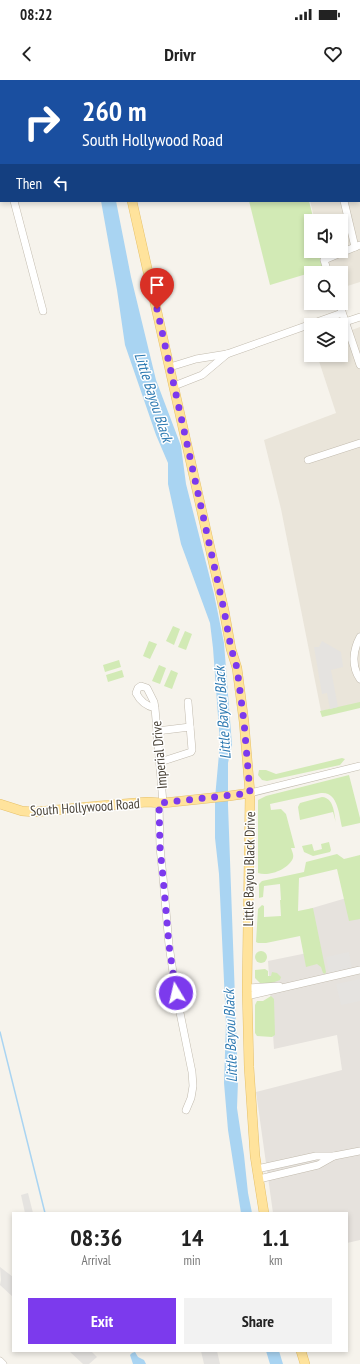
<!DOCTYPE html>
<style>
:root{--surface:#fff;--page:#f2f2f2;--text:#222;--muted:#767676;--accent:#7c3aed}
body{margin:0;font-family:"PT Sans Narrow",sans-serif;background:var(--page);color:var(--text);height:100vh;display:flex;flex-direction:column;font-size:15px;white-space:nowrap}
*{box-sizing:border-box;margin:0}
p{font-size:13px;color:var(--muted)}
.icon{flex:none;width:22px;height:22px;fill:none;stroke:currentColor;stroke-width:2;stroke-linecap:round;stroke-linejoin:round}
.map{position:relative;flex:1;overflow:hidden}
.sheet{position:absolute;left:12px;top:1132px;width:336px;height:140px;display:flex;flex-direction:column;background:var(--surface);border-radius:0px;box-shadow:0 2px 6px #0003}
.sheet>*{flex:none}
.banner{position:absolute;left:0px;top:0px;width:360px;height:122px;box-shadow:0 2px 6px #0003;background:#1a4fa0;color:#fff;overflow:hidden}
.tools{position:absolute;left:304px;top:134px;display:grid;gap:8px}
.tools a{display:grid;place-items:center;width:44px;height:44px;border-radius:0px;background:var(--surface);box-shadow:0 2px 6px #0003;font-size:20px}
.pin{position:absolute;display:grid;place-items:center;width:34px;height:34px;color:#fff;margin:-41px -17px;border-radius:50% 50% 50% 0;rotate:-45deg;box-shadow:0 0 4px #0007}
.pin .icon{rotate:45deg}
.me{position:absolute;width:44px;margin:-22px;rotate:351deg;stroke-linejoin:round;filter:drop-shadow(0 0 3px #0008)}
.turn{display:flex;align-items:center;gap:14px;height:84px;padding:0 16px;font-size:18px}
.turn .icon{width:52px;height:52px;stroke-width:2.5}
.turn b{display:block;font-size:28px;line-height:34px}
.then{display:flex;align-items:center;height:38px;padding:0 16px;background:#0003;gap:8px;font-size:15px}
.eta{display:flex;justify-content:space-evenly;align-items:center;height:68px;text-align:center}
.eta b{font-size:24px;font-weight:700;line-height:28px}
.cta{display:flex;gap:8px;margin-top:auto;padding:8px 16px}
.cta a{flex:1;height:46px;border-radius:0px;background:var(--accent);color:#fff;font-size:16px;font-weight:700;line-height:46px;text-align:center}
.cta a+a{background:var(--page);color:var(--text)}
.status{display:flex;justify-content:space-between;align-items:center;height:28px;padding:0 20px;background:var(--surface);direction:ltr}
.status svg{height:11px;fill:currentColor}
header{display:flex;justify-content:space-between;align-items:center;height:52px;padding:0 16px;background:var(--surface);font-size:18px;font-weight:700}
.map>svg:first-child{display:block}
.residential{fill:#eae5da}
.industrial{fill:#e6e2dd}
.green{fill:#d2eab5}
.parking{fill:#e5e3e0}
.water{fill:#a9d4f2}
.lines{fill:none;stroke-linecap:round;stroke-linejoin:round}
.stream{stroke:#a9d4f2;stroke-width:1.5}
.minor-casing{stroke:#c2bbae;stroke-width:8}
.major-casing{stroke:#e6c16a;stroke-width:10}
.minor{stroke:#fff;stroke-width:7}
.major{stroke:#ffe39c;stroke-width:9}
.route{stroke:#7c3aed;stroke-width:7;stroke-dasharray:0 12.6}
.labels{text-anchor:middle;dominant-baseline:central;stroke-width:3;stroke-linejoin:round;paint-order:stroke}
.street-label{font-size:14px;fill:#4b4439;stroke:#fff}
.water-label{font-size:15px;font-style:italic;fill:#2e7ab2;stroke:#fff}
</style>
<div class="status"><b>08:22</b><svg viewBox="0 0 49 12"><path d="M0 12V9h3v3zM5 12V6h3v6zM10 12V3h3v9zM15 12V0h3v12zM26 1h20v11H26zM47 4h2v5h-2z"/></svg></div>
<header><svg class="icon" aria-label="back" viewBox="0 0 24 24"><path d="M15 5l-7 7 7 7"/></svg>Drivr<svg class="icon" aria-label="heart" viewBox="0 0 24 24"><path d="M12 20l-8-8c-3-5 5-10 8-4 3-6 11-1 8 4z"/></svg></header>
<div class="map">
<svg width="360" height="1284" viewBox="0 0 360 1284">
<rect width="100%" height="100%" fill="#f6f3ec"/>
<!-- residential -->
<g class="residential">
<path d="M181 0H360V202L341 208V193H332L324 171H341V141H315L310 121H359V1Z"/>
<path d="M360 247V623L321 631 281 429 264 360 336 333 317 275H341V254Z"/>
</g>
<!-- industrial -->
<path class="industrial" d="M360 814V1160L347 1163V1133H273L256 1012 342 990 337 955 274 969 268 881 317 871 309 829Z"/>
<!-- green -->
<g class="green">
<path d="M249 121H309L314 141H311V171H322L323 176 321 179 323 189 270 205Z"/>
<path d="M173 546 180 549 174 565 166 561Z"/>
<path d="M185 551 192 554 186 570 178 567Z"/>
<path d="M149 561 157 564 150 579 143 576Z"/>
<path d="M119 580 121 587 105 592 103 585Z"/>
<path d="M159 585 166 588 160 604 152 601Z"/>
<path d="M122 590 124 597 108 602 106 595Z"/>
<path d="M171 590 178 593 172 609 164 606Z"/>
<path d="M360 622V628L322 637 320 631Z"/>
<path d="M342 678 345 679 340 685 267 701 262 700 258 695 259 690H266L276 694Z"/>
<path d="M349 695 360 738V743L342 747C339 735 338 711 321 713L270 724 271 730 281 729 286 734 295 768H291C292 771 294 775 293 778 289 789 269 797 258 793V720L266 716Z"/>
<path d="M322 717C334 718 334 733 336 743L333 732 300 740 298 727 300 723Z"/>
<path d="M329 762 331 770 330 772 313 776 304 772 302 766 312 764 314 771 322 769 321 764Z"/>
<path d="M337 774 344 779 360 775V839L349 841 337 789 299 798 298 831 313 828 326 892 325 894 323 893 321 887 317 884 306 887 300 856 266 863H258L256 862 258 829 262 825 264 826V837L281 836 280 820H281L280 804 264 806 263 817 259 818V804L262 801 304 792 306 782Z"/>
<circle cx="261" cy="877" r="6"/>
<path d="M265 889 268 891V896H271L272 892 277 893 281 897 280 900 269 904 260 903 255 898V890Z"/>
<path d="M271 916 274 919 275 955 272 957 257 956 255 953V925L257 921H263Z"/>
</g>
<!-- parking -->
<g class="parking">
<path d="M322 561 341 572 343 587 331 590 338 627 330 629 327 613 322 614 314 567H319Z"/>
<path d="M349 872 352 889 329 894 326 877Z"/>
<path d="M360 899V921L341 925 336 904Z"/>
<path d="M28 1113 33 1133H25L21 1115Z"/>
<path d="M0 1187 13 1197V1217L0 1205 1 1200Z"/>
<path d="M69 1271H91L97 1277 89 1284H83Z"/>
<path d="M201 1271H217L220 1284H204Z"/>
</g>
<!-- water -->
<g class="water">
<path d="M101 121H116L131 197 156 300 181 366 186 404 214 514 224 563 232 665 228 683V725L238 1001 237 1028 244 1075 248 1113 252 1133H241L228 1050 224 1003 226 944 219 794 215 758V718L220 663 213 568 210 543 181 464 168 404V383L156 355 125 265 117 210Z"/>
<path d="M266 1271H279L283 1284H270Z"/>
<path d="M135 1272 138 1277 144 1280 146 1284H133L130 1275 132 1273Z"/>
</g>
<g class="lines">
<!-- stream -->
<path class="stream" d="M0 952 45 1133"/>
<defs>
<g id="minor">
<path d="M218 0V1"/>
<path d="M359 31H360"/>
<path d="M0 47H1"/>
<path d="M0 66 1 70"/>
<path d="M14 121 43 231"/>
<path d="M344 121 355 167"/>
<path d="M328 193 324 180 360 165"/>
<path d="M339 223 360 285"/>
<path d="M345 242 360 237"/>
<path d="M170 287 196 279 227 274 342 233"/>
<path d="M174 306 202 295 227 274"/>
<path d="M308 380 360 363"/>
<path d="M360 557C353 570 351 586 360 599"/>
<path d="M155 628C146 626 140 621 136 613L138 608 141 606 147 608 154 622 155 628 163 723"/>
<path d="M157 651 190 647"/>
<path d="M160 682 191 672 192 670 188 622"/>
<path d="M250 713 360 686"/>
<path d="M159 723 160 767 163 797 169 865 176 913 192 992 193 1006 191 1018 186 1030"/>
<path d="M247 908 279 906"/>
<path d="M247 916 360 890"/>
<path d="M334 1076 360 1071"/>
<path d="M257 1089 316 1076H334L318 1085 259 1099"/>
<path d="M0 1281 3 1284"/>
</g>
<g id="major">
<path d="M104 0 105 1"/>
<path d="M132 121 224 530 231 569 237 588 244 642 250 713 247 908 249 987 255 1076 264 1133"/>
<path d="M0 724 22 731 35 732 98 726 147 722 163 723 229 716 250 713"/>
<path d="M301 1271 305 1284"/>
</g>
</defs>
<!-- minor casing -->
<use href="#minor" class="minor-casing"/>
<!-- major casing -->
<use href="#major" class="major-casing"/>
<!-- minor -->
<use href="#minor" class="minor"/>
<!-- major -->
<use href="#major" class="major"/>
</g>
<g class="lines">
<!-- route -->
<path class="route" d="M157 229 224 530 231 568 237 588 244 642 250 713 159 723 160 767 163 797 169 865 176 913"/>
</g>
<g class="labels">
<!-- street labels -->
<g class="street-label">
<text transform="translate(159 675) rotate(-95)">Imperial Drive</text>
<text transform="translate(85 727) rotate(-4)">South Hollywood Road</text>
<text transform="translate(249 789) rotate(-89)">Little Bayou Black Drive</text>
</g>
<!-- water labels -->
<g class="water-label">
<text transform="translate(154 317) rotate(72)">Little Bayou Black</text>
<text transform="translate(222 633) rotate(-94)">Little Bayou Black</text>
<text transform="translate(230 956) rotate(-92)">Little Bayou Black</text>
</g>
</g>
</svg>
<div class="tools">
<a><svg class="icon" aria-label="sound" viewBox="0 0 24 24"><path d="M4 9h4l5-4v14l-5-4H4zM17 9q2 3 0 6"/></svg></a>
<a><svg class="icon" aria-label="search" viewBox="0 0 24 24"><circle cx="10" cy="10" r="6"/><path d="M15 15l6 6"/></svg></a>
<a><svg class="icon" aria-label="layers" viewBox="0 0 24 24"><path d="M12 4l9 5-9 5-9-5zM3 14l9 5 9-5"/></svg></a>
</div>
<div class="pin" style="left:157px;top:229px;background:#d93025"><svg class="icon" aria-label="arrive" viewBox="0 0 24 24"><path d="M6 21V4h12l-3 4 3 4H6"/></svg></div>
<svg class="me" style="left:176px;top:913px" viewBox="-20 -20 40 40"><circle r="17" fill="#7c3aed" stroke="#fff" stroke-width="3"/><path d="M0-11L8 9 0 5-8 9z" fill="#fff"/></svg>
<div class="banner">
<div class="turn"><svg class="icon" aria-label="right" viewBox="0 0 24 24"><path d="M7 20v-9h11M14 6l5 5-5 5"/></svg><div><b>260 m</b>South Hollywood Road</div></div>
<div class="then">Then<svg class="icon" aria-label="left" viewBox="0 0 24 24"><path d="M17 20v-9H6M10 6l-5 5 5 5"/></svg></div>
</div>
<section class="sheet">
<div class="eta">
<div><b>08:36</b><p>Arrival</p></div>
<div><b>14</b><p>min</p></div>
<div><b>1.1</b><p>km</p></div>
</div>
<div class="cta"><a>Exit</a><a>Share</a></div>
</section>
</div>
